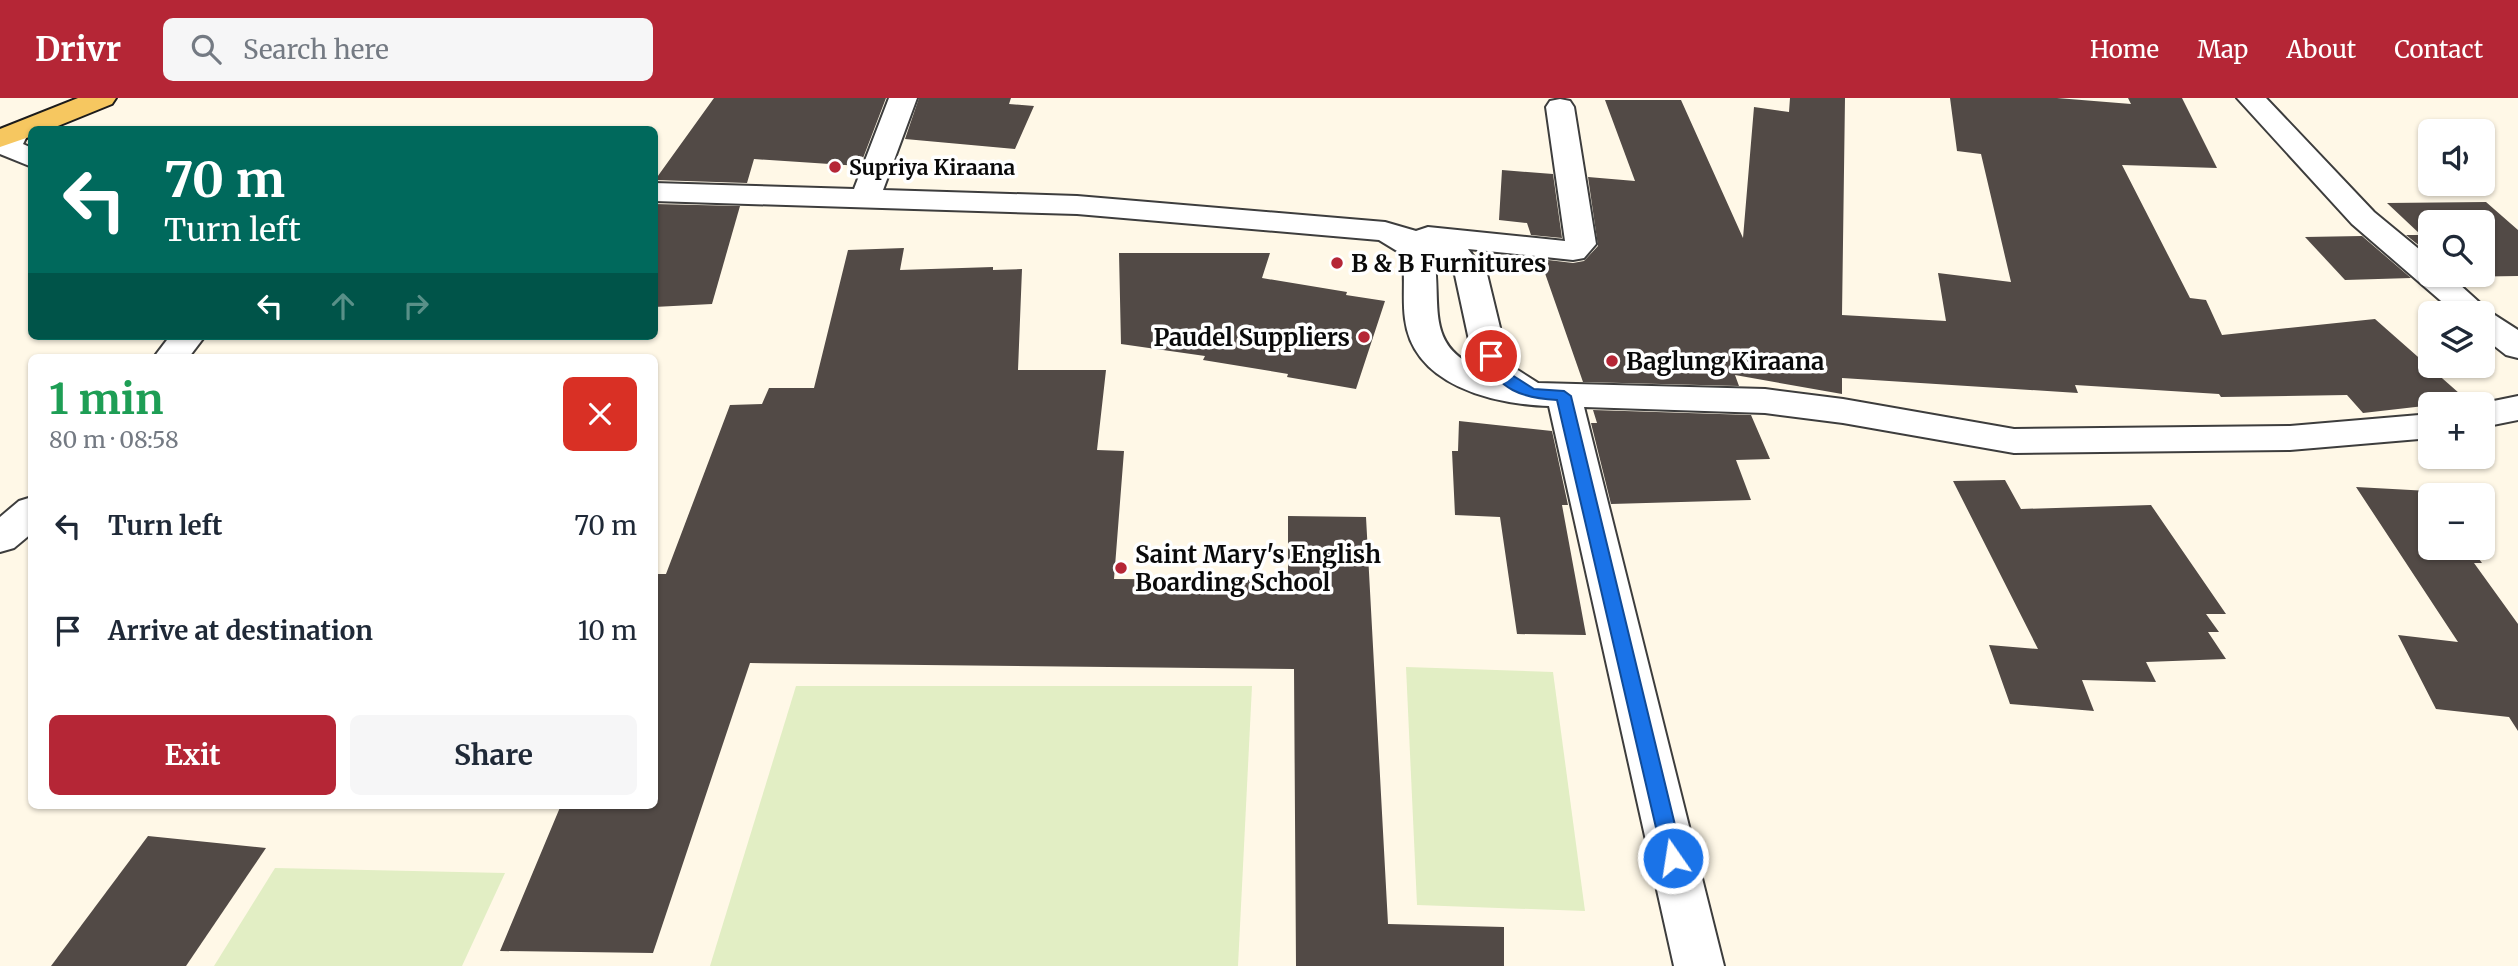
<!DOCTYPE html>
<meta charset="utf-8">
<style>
:root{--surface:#fff;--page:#f6f6f7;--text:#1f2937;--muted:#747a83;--accent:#b52636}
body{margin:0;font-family:Merriweather,serif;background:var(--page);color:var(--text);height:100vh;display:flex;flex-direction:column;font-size:26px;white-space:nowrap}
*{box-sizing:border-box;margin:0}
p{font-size:23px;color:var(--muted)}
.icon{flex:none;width:38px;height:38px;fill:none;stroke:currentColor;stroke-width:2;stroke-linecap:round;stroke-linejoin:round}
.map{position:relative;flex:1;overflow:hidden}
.details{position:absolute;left:28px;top:256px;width:630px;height:455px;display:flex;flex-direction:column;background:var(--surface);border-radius:10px;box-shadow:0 2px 5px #0004}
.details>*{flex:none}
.banner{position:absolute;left:28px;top:28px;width:630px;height:214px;border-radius:10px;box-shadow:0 2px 5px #0004;background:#00695c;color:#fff;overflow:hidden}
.controls{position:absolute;left:2418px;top:21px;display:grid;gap:14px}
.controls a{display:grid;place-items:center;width:77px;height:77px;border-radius:10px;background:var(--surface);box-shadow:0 2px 5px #0004;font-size:35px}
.pin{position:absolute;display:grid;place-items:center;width:60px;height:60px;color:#fff;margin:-30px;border:4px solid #fff;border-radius:50%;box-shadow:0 2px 7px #0007}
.me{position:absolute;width:77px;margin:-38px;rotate:347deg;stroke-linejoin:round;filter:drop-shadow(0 0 5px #0008)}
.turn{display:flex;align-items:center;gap:24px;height:147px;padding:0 21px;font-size:32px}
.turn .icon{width:91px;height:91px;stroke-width:2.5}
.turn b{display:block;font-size:49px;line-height:60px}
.lanes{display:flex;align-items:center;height:66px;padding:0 21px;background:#0003;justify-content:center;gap:35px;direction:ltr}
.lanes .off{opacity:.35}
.round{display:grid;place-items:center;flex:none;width:74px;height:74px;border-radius:10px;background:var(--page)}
.overview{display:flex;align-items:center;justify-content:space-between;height:119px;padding:0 21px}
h1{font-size:42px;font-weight:700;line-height:52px;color:#1e9e55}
.primary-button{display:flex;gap:14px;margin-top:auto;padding:14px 21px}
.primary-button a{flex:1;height:80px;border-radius:10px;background:var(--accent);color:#fff;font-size:28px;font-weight:700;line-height:80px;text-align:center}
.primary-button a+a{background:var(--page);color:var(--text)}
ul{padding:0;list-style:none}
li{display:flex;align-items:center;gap:21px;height:105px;padding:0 21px}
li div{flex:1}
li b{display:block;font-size:26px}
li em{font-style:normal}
header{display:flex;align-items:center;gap:42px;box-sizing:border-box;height:98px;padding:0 35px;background:var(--accent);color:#fff}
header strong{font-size:33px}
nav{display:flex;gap:38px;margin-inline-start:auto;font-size:24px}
.search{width:490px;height:63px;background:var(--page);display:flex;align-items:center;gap:18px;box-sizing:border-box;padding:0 24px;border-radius:10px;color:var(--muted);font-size:26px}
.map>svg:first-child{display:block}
.pitch{fill:#e2eec4}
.building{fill:#524a46}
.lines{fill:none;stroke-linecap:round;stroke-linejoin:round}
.minor-casing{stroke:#3d3d3d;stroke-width:4}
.major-casing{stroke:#1b1b1b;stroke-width:4}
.minor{fill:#fff;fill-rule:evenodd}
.major{fill:#f6c760;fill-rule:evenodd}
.route{fill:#1a73e8;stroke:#114b97;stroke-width:2}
.poi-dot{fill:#b52636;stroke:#fff;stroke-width:2.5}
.labels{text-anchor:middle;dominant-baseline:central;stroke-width:7;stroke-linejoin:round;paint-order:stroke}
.far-poi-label{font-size:21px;font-weight:bold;fill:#0a0a0a;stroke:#fff;text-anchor:start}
.poi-label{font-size:24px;font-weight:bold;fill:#0a0a0a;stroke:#fff;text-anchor:start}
</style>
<header>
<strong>Drivr</strong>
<div class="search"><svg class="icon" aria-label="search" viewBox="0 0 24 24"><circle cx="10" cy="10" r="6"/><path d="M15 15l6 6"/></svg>Search here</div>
<nav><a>Home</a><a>Map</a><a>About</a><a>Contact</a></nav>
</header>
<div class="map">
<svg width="2518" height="868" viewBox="0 0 2518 868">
<rect width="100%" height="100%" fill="#fff8e7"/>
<!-- pitch -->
<g class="pitch">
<path d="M1406 569 1553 574 1585 813 1417 807Z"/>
<path d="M796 588H1252L1238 868H710Z"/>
<path d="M275 770 505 775 462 868H214Z"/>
</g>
<!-- building -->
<g class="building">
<path d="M714 0H886L860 68 754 61 747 85 655 82Z"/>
<path d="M919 0H1011L1009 6 1034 8 1015 51 905 41Z"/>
<path d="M1790 0H1845L1842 217 1946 223 1938 175 2011 184 1981 56 1957 53 1950 0H2057L2131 6 2128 0H2182L2217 70 2122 67 2190 200 2206 202 2222 237 2375 221 2468 303 2363 315 2347 297 2221 299 2219 296 2075 287 2078 295 1842 280V296L1735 277 1739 288 1583 284 1540 161 1573 165 1584 163 1598 148 1588 79 1635 83 1605 2H1681L1743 140 1754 9 1789 14Z"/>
<path d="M1502 72 1553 76 1562 140 1531 137 1527 125 1499 122Z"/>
<path d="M2486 104 2518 132V178L2455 179 2453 177H2483V124H2431V157L2406 137H2421L2387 105Z"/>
<path d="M654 106 740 108 712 206 654 209Z"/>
<path d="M2362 138 2411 180 2345 182 2305 139Z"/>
<path d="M904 150 900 172 993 169V172L1022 171 1018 272H1106L1097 352 1124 353 1114 481 1288 482V418L1366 419 1388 826 1504 829V868H1296L1294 571 750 565 653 855 500 853 561 707H654V476H666L730 307 762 306 769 290H814L848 152Z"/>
<path d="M1119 155H1270L1262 180 1347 194 1346 197 1385 203 1356 291 1287 279 1288 276 1203 262 1205 258 1121 246Z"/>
<path d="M1593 312 1751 317 1770 361 1736 362 1751 402 1611 406 1591 325H1597Z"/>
<path d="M1459 323 1552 333 1568 407H1562L1586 537 1517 536 1500 419 1455 417 1452 353H1458Z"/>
<path d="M2005 382 2021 411 2151 407 2226 516H2206L2219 534H2208L2226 561 2146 564 2156 584 2082 582 2094 613 2010 606 1989 547 2038 551 1953 383Z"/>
<path d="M2356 389 2429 393 2432 397 2431 450H2471L2482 465H2474L2518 526V633L2509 619 2436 611 2398 537 2458 544Z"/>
<path d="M148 738 266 750 186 868H51Z"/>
</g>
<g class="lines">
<defs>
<g id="minor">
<path d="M889 0H917L883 92 1077 98 1385 124 1416 133 1428 129 1565 143 1546 9 1550 3 1560 1 1570 3 1574 9 1596 146 1584 160 1573 162 1468 151 1487 176 1503 242 1513 269 1538 285 1765 291 1843 301 2014 331 2290 328 2431 316V340L2290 352 2014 355 1843 325 1765 315 1584 309 1724 868H1674L1549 308C1492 306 1413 287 1405 221 1402 199 1406 177 1402 156L1379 142 1077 116 654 103V85L854 91ZM1434 159 1444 162 1455 177 1469 242 1480 271C1424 247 1442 207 1434 159Z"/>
<path d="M2237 0H2266L2374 114 2431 161V177H2449L2490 214 2518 232V260L2506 257 2483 239V215H2455L2352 126Z"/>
<path d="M14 28 24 30 28 36 23 46 32 50V69L0 56V36L4 30Z"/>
<path d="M170 238H205L189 259H154Z"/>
<path d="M2518 298V322L2483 329V306H2479Z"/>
<path d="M32 399V435L14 450 0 454V419L19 403Z"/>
</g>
<path id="major" d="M78 0H116L112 6 48 32H32V38L0 49V31Z"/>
</defs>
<!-- minor casing -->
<use href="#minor" class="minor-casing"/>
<!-- major casing -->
<use href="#major" class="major-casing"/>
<!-- minor -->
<use href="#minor" class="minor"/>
<!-- major -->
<use href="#major" class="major"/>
</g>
<!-- route -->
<path class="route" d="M1491 253 1496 255 1504 272 1534 291 1564 293 1571 298 1683 760 1680 766 1673 768 1666 766 1663 760 1557 302C1523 300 1497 292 1484 258Z"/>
<!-- markers -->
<g class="poi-dot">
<circle cx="835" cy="69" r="7"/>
<circle cx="1337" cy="165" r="7"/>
<circle cx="1364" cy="239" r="7"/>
<circle cx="1612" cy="263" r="7"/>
<circle cx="1121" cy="470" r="7"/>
</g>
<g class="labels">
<!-- far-poi labels -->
<g class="far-poi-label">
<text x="849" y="69">Supriya Kiraana</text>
</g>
<!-- poi labels -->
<g class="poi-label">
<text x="1351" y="165">B &amp; B Furnitures</text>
<text x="1350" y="239" text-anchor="end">Paudel Suppliers</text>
<text x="1626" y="263">Baglung Kiraana</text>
<text x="1135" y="456">Saint Mary's English<tspan x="1135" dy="28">Boarding School</tspan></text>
</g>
</g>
</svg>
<div class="controls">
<a><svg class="icon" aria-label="sound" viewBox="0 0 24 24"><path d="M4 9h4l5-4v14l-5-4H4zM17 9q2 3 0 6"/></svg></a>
<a><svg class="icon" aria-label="search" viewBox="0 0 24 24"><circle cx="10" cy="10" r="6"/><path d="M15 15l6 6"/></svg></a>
<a><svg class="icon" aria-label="layers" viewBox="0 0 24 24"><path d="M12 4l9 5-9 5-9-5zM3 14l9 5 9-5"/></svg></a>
<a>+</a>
<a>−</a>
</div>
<div class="pin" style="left:1491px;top:258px;background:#d93025"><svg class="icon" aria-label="arrive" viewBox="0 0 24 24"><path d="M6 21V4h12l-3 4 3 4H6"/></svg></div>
<svg class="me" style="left:1673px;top:760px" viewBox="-20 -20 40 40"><circle r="17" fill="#1a73e8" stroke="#fff" stroke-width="3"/><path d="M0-11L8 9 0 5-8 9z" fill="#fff"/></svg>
<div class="banner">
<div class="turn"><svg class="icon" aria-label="left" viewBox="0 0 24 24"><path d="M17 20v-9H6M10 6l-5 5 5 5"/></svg><div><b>70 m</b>Turn left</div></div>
<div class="lanes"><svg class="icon" aria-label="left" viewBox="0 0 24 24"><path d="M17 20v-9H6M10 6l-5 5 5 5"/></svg><svg class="icon off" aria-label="ahead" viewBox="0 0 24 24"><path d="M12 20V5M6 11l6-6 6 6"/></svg><svg class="icon off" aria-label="right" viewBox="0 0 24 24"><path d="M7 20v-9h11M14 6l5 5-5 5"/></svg></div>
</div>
<section class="details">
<div class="overview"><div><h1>1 min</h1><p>80 m · 08:58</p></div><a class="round" style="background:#d93025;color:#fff"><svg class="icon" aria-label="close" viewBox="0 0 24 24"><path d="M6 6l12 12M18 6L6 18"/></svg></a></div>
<ul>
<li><svg class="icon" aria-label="left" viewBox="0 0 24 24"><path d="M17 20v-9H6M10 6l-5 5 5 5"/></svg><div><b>Turn left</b></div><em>70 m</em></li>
<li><svg class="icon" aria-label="arrive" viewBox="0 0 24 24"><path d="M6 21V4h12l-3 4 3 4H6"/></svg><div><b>Arrive at destination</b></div><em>10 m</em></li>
</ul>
<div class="primary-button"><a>Exit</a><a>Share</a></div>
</section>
</div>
